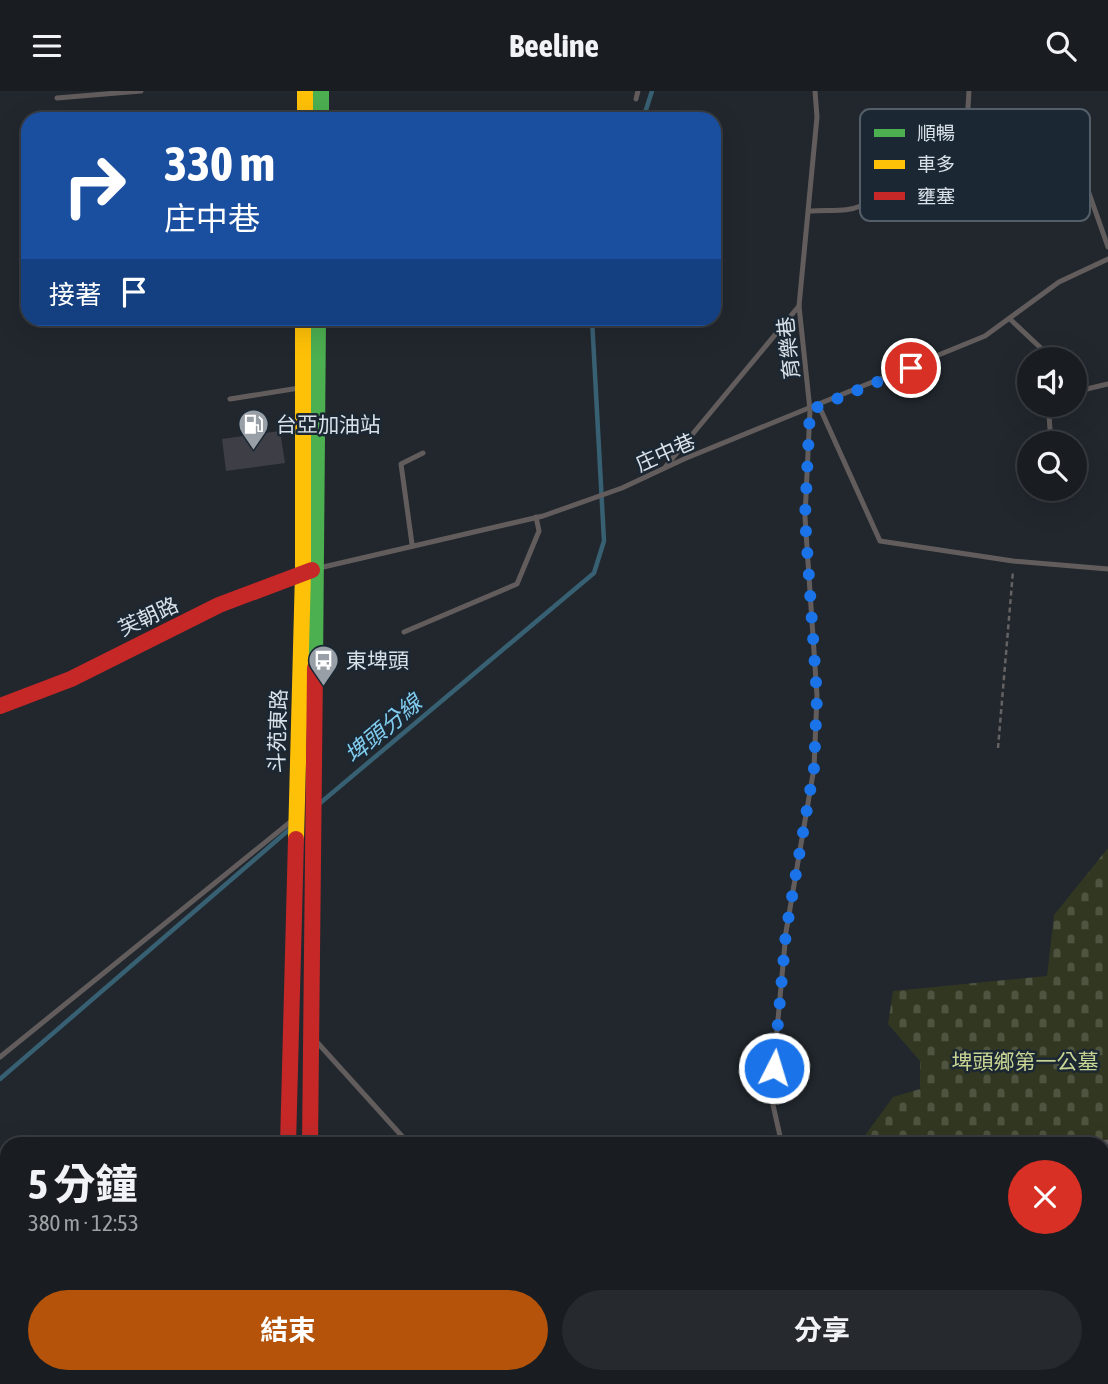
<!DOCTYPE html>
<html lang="zh-TW">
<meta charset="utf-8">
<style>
:root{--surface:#191d22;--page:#262a2f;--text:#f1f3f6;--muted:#9fa2a5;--line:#373b40;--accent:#b45309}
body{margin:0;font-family:"Asap Condensed","Noto Sans TC",sans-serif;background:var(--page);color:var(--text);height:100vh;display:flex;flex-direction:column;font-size:26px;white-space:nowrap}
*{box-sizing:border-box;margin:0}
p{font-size:23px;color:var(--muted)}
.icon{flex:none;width:38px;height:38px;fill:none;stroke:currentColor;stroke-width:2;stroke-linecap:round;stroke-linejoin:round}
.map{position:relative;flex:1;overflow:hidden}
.panel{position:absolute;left:0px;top:1046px;width:1110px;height:247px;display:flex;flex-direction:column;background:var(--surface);border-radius:21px 21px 0 0;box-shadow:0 7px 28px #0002,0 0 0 2px var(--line)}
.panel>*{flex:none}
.top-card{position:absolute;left:21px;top:21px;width:700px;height:214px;border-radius:21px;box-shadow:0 7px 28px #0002,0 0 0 2px var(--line);background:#1a4fa0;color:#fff;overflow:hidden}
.tools{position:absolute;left:1017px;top:256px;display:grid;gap:14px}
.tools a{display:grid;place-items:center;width:70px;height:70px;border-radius:50%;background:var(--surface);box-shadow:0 7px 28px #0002,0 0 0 2px var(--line);font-size:35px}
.pin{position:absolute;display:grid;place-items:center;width:60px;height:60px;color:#fff;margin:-30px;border:4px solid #fff;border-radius:50%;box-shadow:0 2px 7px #0007}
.me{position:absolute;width:77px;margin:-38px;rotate:5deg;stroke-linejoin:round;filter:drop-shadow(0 0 5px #0008)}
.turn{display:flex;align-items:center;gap:24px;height:147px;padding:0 28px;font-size:32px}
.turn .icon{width:91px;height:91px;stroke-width:2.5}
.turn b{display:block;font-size:49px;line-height:60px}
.then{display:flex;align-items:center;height:66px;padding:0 28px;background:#0003;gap:14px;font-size:26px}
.round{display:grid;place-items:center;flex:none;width:74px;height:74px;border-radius:37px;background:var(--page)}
.headline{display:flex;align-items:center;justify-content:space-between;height:119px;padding:0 28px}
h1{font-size:42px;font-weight:700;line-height:52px}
.button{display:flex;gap:14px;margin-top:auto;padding:14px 28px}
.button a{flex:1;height:80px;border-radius:42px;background:var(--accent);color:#fff;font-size:28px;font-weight:700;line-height:80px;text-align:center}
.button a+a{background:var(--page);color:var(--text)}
header{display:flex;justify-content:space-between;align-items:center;height:91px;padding:0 28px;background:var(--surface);font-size:32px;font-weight:700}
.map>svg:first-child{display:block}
.cemetery{fill:url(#cemetery-stones)}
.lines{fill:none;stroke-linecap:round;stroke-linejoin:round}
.stream{stroke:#386073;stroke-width:4.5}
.building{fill:#3e3e46}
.path{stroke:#646263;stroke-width:2.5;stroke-dasharray:5 3.5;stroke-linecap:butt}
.lane{stroke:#625d5c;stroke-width:5}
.fast{stroke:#4caf50;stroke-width:16}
.slow{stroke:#ffc107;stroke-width:16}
.jam{stroke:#c62828;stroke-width:16}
.route{stroke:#1a73e8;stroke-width:12;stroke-dasharray:0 21.6}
.labels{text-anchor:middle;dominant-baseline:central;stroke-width:5;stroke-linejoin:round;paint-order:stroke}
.street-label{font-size:21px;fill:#d8e0e8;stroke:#1b2733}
.poi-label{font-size:21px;fill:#d8e0e8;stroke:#1b2733;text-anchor:start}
.park-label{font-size:21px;fill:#c9d592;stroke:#1b2733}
.water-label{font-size:23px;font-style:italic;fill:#81ccee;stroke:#1b2733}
.key{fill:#1b2733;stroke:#545e69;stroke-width:2}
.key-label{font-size:19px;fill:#d8e0e8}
</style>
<header><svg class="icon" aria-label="menu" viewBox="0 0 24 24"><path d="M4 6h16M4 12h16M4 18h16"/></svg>Beeline<svg class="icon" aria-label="search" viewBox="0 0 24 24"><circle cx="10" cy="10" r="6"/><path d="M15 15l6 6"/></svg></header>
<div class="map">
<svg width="1108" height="1293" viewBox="0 0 1108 1293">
<defs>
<pattern id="cemetery-stones" width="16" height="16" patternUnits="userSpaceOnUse" patternTransform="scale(1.75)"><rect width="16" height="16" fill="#323721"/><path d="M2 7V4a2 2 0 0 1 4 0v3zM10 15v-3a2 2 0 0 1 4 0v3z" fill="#4f5441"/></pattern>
</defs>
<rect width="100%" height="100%" fill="#21272d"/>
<!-- cemetery -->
<path class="cemetery" d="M1108 757V1125L1103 1132 1102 1054H858L893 1006 920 998V970L888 933 893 900 1047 885 1054 824Z"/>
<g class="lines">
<!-- stream -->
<g class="stream">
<path d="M643 28 652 0"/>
<path d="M319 713 594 482 604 450 592 228"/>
<path d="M0 988 291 737"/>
</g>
</g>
<!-- building -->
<path class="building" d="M280 340 285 372 226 380 222 348Z"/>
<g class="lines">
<!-- path -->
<path class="path" d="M998 657 1013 480"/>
<!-- lane -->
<g class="lane">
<path d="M57 7 141 0"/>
<path d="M636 8 638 0"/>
<path d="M1060 20 1108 156"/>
<path d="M967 32 969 0"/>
<path d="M809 120C856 118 858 124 891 89"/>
<path d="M1011 229 1044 260V268"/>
<path d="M1074 301 1108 293"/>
<path d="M230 308 299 297"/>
<path d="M1048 313 1051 350"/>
<path d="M819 315 880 450 1013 470 1108 478"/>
<path d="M666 375 799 215"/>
<path d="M412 453 401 373 423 362"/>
<path d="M319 477 543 425 622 397 684 368 985 245 1059 191 1108 168"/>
<path d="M404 541 517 493 539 440 536 426"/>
<path d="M316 950 410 1054"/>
<path d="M0 966 294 728"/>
<path d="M782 1054 771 1005 786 841 814 677 817 605 805 426 810 319 799 215 817 26 815 0"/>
<path d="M1090 1054 1108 1051"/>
<path d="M172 1286 173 1293"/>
<path d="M520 1286 545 1293"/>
<path d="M897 1286 904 1293"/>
<path d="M1102 1286 1103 1293"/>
<path d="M484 1293 495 1286"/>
</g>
<!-- fast -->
<g class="fast">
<path d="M321 0V28"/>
<path d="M315 577 318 228"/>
<path d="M309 1286V1293"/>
</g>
<!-- slow -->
<g class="slow">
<path d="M305 0V28"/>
<path d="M296 748 303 481V228"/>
<path d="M1102 1162 1108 1156"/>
<path d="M1005 1293 1009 1286"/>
</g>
<!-- jam -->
<g class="jam">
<path d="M0 615 71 588 219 514 312 479"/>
<path d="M288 1054 296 748"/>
<path d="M310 1054 315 577"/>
<path d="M287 1286V1293"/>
</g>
</g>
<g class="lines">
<!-- route -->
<path class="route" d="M774 977 786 841 814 677 817 606 805 426 810 319 911 277"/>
</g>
<!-- icons -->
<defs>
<symbol id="fuel-pin" viewBox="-11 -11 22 30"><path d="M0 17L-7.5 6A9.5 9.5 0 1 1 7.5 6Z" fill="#989fa7" stroke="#1b2733"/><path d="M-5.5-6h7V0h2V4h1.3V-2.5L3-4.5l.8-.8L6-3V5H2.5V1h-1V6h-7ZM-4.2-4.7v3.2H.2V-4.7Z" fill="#fff"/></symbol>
<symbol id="bus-pin" viewBox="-11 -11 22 30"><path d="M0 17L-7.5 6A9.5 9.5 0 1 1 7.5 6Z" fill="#989fa7" stroke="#1b2733"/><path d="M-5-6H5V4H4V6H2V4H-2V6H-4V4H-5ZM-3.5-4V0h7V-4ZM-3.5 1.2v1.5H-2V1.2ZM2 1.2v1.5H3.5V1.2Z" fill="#fff"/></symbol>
</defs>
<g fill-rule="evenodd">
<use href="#fuel-pin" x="236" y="316" width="35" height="47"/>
<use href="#bus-pin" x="306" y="552" width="35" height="47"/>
</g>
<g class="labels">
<!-- street labels -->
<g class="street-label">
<text transform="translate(788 257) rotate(-96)">育樂巷</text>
<text transform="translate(665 361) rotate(-24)">庄中巷</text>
<text transform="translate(148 525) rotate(-25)">芙朝路</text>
<text transform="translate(277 640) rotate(-88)">斗苑東路</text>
</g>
<!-- poi labels -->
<g class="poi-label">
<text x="276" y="333">台亞加油站</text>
<text x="346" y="569">東埤頭</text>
</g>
<!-- park labels -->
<g class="park-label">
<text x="1025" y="970">埤頭鄉第一公墓</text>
</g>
<!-- water labels -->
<g class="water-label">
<text transform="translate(383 638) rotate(-40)">埤頭分線</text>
</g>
</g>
<!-- legend -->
<rect x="860" y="18" width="230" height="112" rx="10" class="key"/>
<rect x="874" y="38" width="31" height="8" fill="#4caf50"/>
<rect x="874" y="69" width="31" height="9" fill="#ffc107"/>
<rect x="874" y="101" width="31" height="8" fill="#c62828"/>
<g class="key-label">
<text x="917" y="49">順暢</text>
<text x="917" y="80">車多</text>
<text x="917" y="112">壅塞</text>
</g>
</svg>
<div class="tools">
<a><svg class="icon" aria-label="sound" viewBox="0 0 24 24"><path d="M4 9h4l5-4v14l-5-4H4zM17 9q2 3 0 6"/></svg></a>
<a><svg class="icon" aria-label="search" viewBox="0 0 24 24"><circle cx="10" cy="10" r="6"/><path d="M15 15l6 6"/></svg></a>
</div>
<div class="pin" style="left:911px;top:277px;background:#d93025"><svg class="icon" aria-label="arrive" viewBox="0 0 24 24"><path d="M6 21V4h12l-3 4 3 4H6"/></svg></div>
<svg class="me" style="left:774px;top:977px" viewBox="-20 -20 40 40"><circle r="17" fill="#1a73e8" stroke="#fff" stroke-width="3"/><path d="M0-11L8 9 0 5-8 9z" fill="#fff"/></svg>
<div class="top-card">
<div class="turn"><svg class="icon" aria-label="right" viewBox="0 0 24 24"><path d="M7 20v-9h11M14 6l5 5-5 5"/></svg><div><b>330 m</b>庄中巷</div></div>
<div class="then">接著<svg class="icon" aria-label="arrive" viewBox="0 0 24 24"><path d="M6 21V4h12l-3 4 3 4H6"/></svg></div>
</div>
<section class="panel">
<div class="headline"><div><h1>5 分鐘</h1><p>380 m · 12:53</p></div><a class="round" style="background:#d93025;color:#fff"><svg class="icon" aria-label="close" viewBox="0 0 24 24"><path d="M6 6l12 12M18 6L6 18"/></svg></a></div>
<div class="button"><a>結束</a><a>分享</a></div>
</section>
</div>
